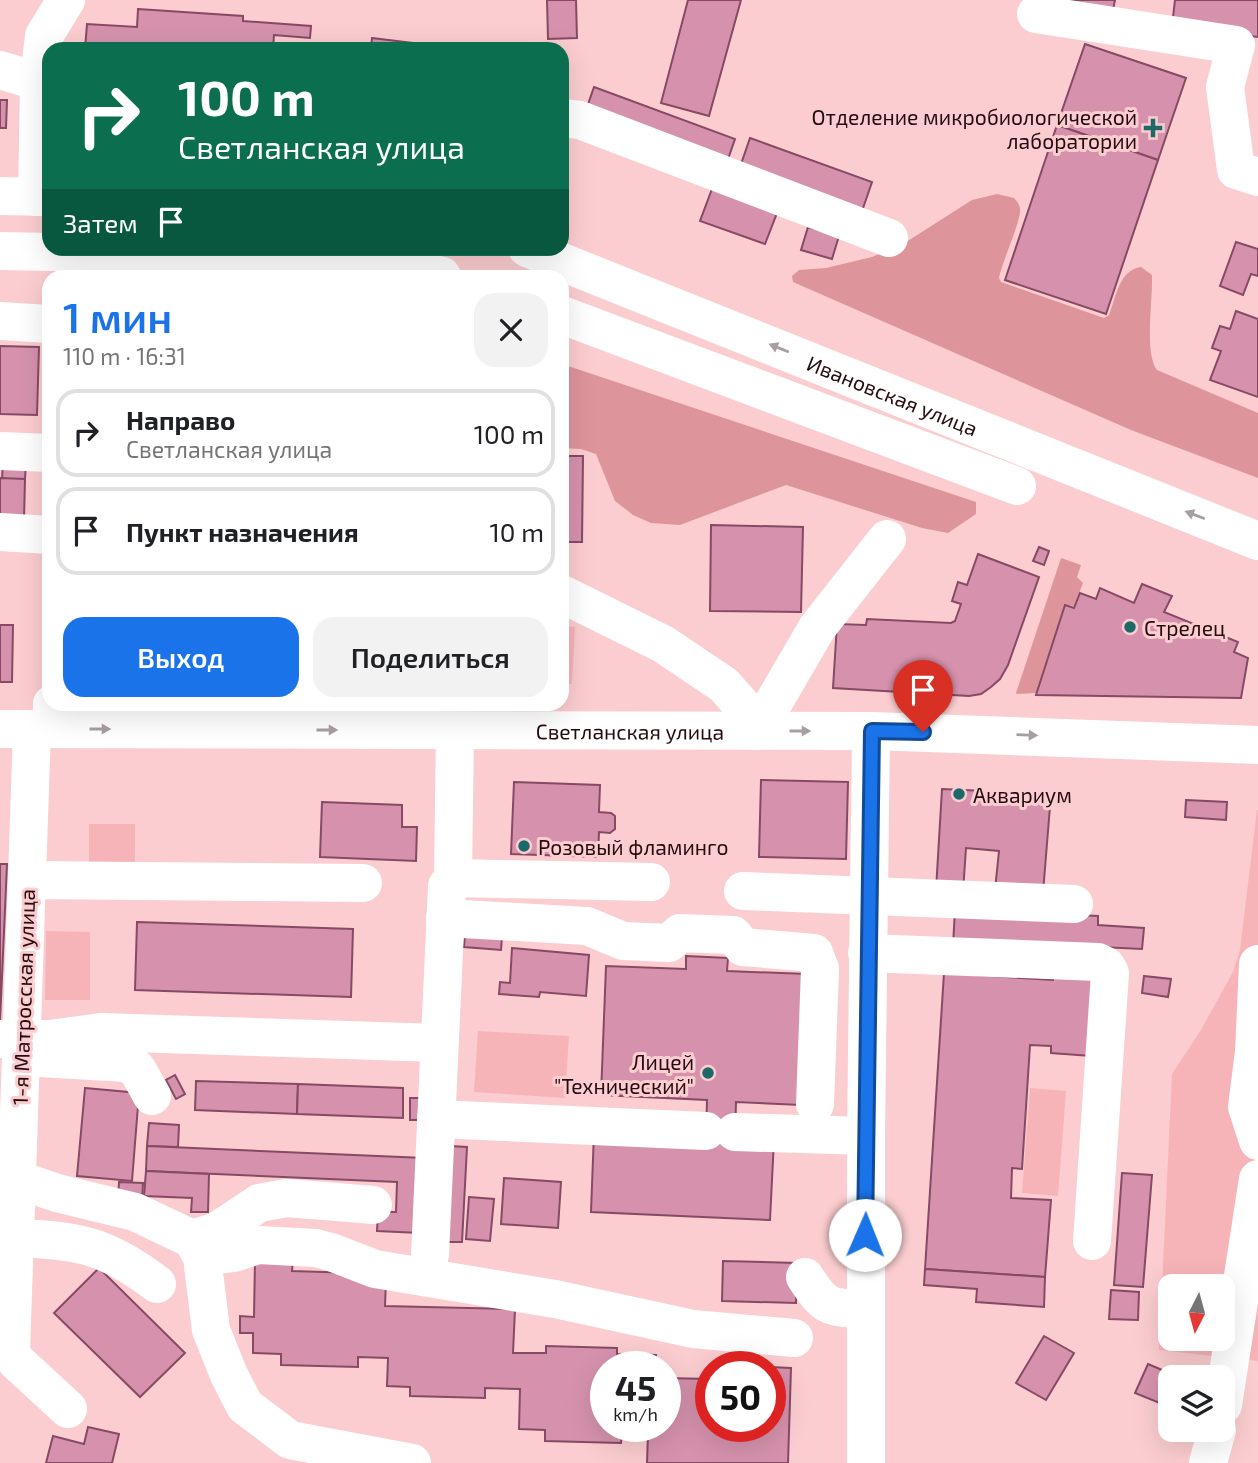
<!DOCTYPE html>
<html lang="ru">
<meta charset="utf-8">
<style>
:root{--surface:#fff;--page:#f2f2f2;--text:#202124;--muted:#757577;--line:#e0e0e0;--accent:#1a73e8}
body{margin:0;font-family:"Exo 2",sans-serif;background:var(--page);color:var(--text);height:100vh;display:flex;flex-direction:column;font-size:26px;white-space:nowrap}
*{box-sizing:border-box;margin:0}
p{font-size:23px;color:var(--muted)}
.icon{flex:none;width:38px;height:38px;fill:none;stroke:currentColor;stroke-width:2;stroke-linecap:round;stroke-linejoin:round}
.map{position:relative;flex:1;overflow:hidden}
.sheet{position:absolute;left:42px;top:270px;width:527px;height:441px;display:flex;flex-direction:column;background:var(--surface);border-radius:21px;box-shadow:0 7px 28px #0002}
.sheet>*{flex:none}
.top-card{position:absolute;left:42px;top:42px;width:527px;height:214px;border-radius:21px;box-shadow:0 7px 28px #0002;background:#0b6e4f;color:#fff;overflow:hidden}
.needle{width:46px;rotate:186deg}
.controls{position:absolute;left:1158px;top:1274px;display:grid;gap:14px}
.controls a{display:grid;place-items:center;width:77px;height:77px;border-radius:14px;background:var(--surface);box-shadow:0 7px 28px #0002;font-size:35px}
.speed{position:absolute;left:590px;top:1351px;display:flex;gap:14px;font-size:35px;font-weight:700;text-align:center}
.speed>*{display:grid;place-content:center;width:91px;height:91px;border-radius:50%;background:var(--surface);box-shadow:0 7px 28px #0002;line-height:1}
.speed small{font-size:18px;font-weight:400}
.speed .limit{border:10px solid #d22;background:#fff;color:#111}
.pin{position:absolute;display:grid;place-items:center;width:60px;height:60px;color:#fff;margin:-72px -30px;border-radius:50% 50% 50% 0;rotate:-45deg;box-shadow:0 0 7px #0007}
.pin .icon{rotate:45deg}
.me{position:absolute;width:77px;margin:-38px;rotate:1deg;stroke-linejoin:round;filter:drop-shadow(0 0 5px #0008)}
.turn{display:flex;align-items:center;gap:24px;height:147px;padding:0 21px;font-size:32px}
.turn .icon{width:91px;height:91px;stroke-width:2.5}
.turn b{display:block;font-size:49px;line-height:60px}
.then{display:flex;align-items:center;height:66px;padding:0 21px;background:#0003;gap:14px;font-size:26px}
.round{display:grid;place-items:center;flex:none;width:74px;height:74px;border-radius:21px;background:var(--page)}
.overview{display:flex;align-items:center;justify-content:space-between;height:119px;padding:0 21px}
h1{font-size:42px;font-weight:600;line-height:52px;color:var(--accent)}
.primary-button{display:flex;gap:14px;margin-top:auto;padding:14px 21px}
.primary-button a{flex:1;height:80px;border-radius:21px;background:var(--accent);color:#fff;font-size:28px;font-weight:600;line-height:80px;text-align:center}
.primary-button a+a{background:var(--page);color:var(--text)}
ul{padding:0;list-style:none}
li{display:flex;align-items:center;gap:21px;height:88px;margin:0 14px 10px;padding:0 7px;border:4px solid var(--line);border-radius:21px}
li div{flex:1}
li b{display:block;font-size:26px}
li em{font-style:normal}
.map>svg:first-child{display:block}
.green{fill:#f6b4b9;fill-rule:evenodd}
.forest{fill:#de949b}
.building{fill:#d692ad;stroke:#864a64;stroke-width:2}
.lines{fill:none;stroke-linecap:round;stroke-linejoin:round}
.minor{stroke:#fff;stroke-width:38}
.major{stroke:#fff;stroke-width:38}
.oneway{fill:#a89e9f}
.route-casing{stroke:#114b97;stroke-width:18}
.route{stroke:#1a73e8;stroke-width:12}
.poi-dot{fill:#1d6969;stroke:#fbcdd0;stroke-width:2.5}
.labels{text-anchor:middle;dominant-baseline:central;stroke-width:6;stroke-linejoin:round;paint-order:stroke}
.poi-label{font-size:21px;fill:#250c0f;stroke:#fbcdd0;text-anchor:start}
.street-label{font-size:21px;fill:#250c0f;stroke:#fbcdd0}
</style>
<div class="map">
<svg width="1258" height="1463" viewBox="0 0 1258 1463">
<rect width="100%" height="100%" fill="#fbcdd0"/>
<!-- green -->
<g class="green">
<path d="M562 626 575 627 572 684H562Z"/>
<path d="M1257 810H1258V1361L1159 1350 1172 1074 1201 1030 1233 972 1240 950ZM1171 1286H1223V1339H1171Z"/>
<rect x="89" y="824" width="46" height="47"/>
<path d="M46 931 90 932V1000H45Z"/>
<path d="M478 1031 569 1036 565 1098 474 1092Z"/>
<path d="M1030 1088 1066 1091 1058 1196 1022 1193Z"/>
</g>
<!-- forest -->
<g class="forest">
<path d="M997 194 1014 198C1017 201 1019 204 1020 208 1022 219 1002 262 999 278L1001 282 1104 318 1109 315C1116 297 1119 270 1141 267L1152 275C1153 299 1144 353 1157 370L1258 413V478L1131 430 793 282 792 276 799 270 826 268 872 257 903 244 972 200Z"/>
<path d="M562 364 976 502V514L948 533 922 528 786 485 680 525 651 523 633 515 615 501 596 454 581 449 562 448Z"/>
<path d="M1061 558 1081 565 1077 577 1083 583 1074 606 1065 605 1037 693 1017 694 1016 693Z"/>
</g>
<!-- building -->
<g class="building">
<path d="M547 0H576L577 38 548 39Z"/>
<path d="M688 0H741L709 116 661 103Z"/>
<path d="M1041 0H1115L1113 10Z"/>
<path d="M1175 0H1258V37L1172 26Z"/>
<path d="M138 9 243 16V21L311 26 310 38 274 35 273 49H85L87 24 137 27Z"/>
<path d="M372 38 463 49H371Z"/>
<path d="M1085 44 1186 78 1158 160 1057 125Z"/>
<path d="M594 87 735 139 727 162 586 110Z"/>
<path d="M0 100H7L6 128H0Z"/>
<path d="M1057 125 1158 160 1106 314 1005 280Z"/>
<path d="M750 138 872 182 861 214 739 170Z"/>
<path d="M712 189 777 213 765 244 700 221Z"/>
<path d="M808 227 839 236 832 259 801 250Z"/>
<path d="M1236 242 1258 249V276L1251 274 1243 295 1220 286Z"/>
<path d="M1236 311 1258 319V397L1210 380 1221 351 1212 348 1220 326 1230 329Z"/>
<path d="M0 346 39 347 37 415 0 414Z"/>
<path d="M562 456H583L582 542H562Z"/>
<path d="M3 461H26L25 479H2Z"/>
<path d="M0 478 25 479 24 520 0 519Z"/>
<path d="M711 525 803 527 801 612 710 611Z"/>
<path d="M1039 547 1049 551 1044 565 1033 561Z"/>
<path d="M978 554 1039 577 1008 665 1000 679 991 687 981 694 969 696 833 688 837 624 866 625 867 619 951 623 955 621 961 604 952 601 958 582 967 585Z"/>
<path d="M1142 584 1172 596 1164 612 1238 642 1234 652 1248 658 1241 698 1036 695 1065 605 1074 608 1080 593 1096 599 1100 588 1134 603Z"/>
<path d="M0 625H13L12 682H0Z"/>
<path d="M761 780 848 782 846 859 759 857Z"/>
<path d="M514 782 600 785 599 812 611 813 615 816V829L610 833 599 832 598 857 511 854Z"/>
<path d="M942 789 1051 794 1043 893 995 890 999 851 966 848 963 892 936 890Z"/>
<path d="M1186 800 1227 802 1226 820 1185 817Z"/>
<path d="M322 802 402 805V827H417L416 861 320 857Z"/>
<path d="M0 864H7L0 1022Z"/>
<path d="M955 909 1098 916V925L1144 928 1142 949 1015 943 953 946Z"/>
<path d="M466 921 503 924 501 950 464 947Z"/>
<path d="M137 922 353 929 351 997 135 990Z"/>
<path d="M512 948 589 955 586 996 540 992 539 997 499 994 500 982 510 983Z"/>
<path d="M686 956 728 958 727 971 807 974 801 1105 736 1102 735 1138 774 1140 770 1220 591 1212 594 1132 706 1137 707 1100 601 1095 606 966 686 969Z"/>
<path d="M1053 972 1096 975 1091 1056 1051 1053V1046L1030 1045 1022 1169 1012 1168 1011 1198 1051 1200 1045 1277 925 1269 944 973 1053 980Z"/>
<path d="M1144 976 1171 979 1168 997 1142 993Z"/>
<path d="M175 1075 185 1094 176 1099 166 1080Z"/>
<path d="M196 1081 298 1084 297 1114 195 1110Z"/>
<path d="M298 1084 403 1088V1118L297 1114Z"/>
<path d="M85 1088 139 1093 132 1181 77 1176Z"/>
<rect x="410" y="1098" width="10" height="22"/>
<path d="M149 1123 179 1125 178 1147 147 1146Z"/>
<path d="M147 1146 424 1158 420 1233 377 1231 378 1212H396L397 1182 146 1171Z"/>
<path d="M450 1146 467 1147 462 1242H445Z"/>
<path d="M146 1171 209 1174 208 1212H191L192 1198 144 1196Z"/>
<path d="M1122 1173 1152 1175 1143 1287 1114 1285Z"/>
<path d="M504 1178 561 1182 558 1228 501 1224Z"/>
<path d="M119 1182 143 1183 142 1202 118 1201Z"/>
<path d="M469 1197 494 1199 490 1241 466 1239Z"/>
<path d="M255 1259 293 1260 292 1271 355 1273 386 1280 385 1306 515 1309 513 1353H546V1346L617 1348V1354L656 1355 655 1367H606V1426H665V1378L710 1379V1426H770V1367L791 1368 788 1463H647L648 1433 622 1432 621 1443 545 1441V1430L519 1429 520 1389 485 1388V1398L410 1396V1387L387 1386 388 1358 358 1357V1367L281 1365V1354L253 1353V1333H240V1316L254 1317Z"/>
<path d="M723 1261 797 1263 796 1303 722 1301Z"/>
<path d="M99 1268 185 1353 140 1397 54 1313Z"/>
<path d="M925 1269 1045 1277 1044 1307 976 1302 977 1289 924 1285Z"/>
<path d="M1111 1290 1139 1292 1138 1320 1109 1319Z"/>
<path d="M1044 1336 1074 1353 1046 1400 1016 1383Z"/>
<path d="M1148 1364 1174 1375 1171 1377 1162 1404 1135 1393Z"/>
<path d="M88 1427 119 1434 112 1463H46L53 1436 84 1444Z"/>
</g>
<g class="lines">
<!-- minor -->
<g class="minor">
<path d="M1036 14 1236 45 1225 87 1236 170 1258 177"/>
<path d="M0 70 49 85"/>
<path d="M562 118 580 120 889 238"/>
<path d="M37 197 39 80 44 36 66 0"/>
<path d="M0 251 316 257 419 270 442 276"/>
<path d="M562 315 1017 486"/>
<path d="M0 321 49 324"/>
<path d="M0 451 49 453"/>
<path d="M0 532 49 535"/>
<path d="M562 594 663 644 724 685 746 710 757 731"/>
<path d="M32 729 11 1352 16 1361 68 1409"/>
<path d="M51 729 52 704"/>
<path d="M757 731 817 628 887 539"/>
<path d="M453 878 651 882"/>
<path d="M27 880 363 883"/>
<path d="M743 891 1074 904"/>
<path d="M445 918 587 926 623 941 669 943 680 933 733 935 743 947 814 953 820 969 815 1104"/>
<path d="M867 953 1098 962 1106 966 1110 973 1092 1241"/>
<path d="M1258 964 1254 1052 1247 1107 1258 1141"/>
<path d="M0 1039H50L101 1032 439 1043"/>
<path d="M40 1058 126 1063 137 1069 152 1096"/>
<path d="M436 1119 706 1131"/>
<path d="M735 1132 866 1136"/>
<path d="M16 1179 57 1193 135 1212 192 1239 202 1257 211 1330 229 1375 245 1406 290 1440 412 1463"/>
<path d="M14 1238C78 1240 106 1245 157 1284"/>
<path d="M192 1239 217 1231 259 1203 287 1198 373 1205"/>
<path d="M430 1255 447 886 453 878 455 730"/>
<path d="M202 1257 234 1253 258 1245 316 1248 331 1252 375 1269 555 1299 693 1329 794 1338"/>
<path d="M805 1277C825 1308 829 1308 864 1309"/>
<path d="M1223 1405 1258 1179"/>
<path d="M1208 1463 1217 1430"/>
</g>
<!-- major -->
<g class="major">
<path d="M0 196 49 197"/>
<path id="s1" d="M527 248 1258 541"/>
<path id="s2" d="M0 729 871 731 1258 745"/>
<path d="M866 1463V1136L871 731"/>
</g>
</g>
<!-- one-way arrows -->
<defs><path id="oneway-solid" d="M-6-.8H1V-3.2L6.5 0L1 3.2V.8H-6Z" transform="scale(1.75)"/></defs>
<g class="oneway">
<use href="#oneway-solid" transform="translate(779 348) rotate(-158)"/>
<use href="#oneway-solid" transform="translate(1195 515) rotate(-159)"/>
<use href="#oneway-solid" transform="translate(100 729)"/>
<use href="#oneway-solid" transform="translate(327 730)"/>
<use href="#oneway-solid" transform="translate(800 731)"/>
<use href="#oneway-solid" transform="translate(1027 735) rotate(2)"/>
</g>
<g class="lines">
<defs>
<path id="route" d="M865 1235 872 731 923 732"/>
</defs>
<!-- route casing -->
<use href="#route" class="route-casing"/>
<!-- route -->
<use href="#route" class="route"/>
</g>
<!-- markers -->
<g class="poi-dot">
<path d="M1149.5 117.5h7v7h7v7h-7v7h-7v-7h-7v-7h7z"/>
<circle cx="1130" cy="627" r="7"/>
<circle cx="959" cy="794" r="7"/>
<circle cx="524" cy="846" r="7"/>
<circle cx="708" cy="1073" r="7"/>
</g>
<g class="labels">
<!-- poi labels -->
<g class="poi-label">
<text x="1137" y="116" text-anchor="end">Отделение микробиологической<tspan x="1137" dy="24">лаборатории</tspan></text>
<text x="1144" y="627">Стрелец</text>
<text x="973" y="794">Аквариум</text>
<text x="538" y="846">Розовый фламинго</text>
<text x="694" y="1061" text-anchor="end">Лицей<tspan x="694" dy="24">"Технический"</tspan></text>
</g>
<!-- street labels -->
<g class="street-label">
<text stroke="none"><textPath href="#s1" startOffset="394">Ивановская улица</textPath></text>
<text stroke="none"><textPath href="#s2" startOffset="630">Светланская улица</textPath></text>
<text transform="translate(23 997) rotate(-88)">1-я Матросская улица</text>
</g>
</g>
</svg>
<div class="controls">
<a><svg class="needle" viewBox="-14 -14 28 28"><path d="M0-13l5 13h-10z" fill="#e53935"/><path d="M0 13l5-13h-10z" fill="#757577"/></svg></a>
<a><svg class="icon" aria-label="layers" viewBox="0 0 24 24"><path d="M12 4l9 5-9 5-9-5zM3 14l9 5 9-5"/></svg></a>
</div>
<div class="speed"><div>45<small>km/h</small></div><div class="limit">50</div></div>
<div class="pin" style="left:923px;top:732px;background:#d93025"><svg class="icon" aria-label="arrive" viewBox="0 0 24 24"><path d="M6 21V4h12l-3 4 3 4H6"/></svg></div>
<svg class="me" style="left:865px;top:1235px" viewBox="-20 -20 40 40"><circle r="19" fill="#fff"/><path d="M0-13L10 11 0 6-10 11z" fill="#1a73e8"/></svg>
<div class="top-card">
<div class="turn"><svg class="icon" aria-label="right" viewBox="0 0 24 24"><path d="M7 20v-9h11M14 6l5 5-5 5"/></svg><div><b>100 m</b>Светланская улица</div></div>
<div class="then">Затем<svg class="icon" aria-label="arrive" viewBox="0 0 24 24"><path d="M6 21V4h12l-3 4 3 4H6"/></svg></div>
</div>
<section class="sheet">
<div class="overview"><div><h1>1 мин</h1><p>110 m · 16:31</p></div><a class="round"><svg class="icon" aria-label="close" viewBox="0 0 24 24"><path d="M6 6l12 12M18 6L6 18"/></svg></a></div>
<ul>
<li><svg class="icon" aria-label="right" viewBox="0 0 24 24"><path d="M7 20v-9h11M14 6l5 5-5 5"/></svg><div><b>Направо</b><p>Светланская улица</p></div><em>100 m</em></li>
<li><svg class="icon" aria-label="arrive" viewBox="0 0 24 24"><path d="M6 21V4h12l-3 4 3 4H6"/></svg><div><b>Пункт назначения</b></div><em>10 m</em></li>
</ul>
<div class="primary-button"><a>Выход</a><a>Поделиться</a></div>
</section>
</div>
